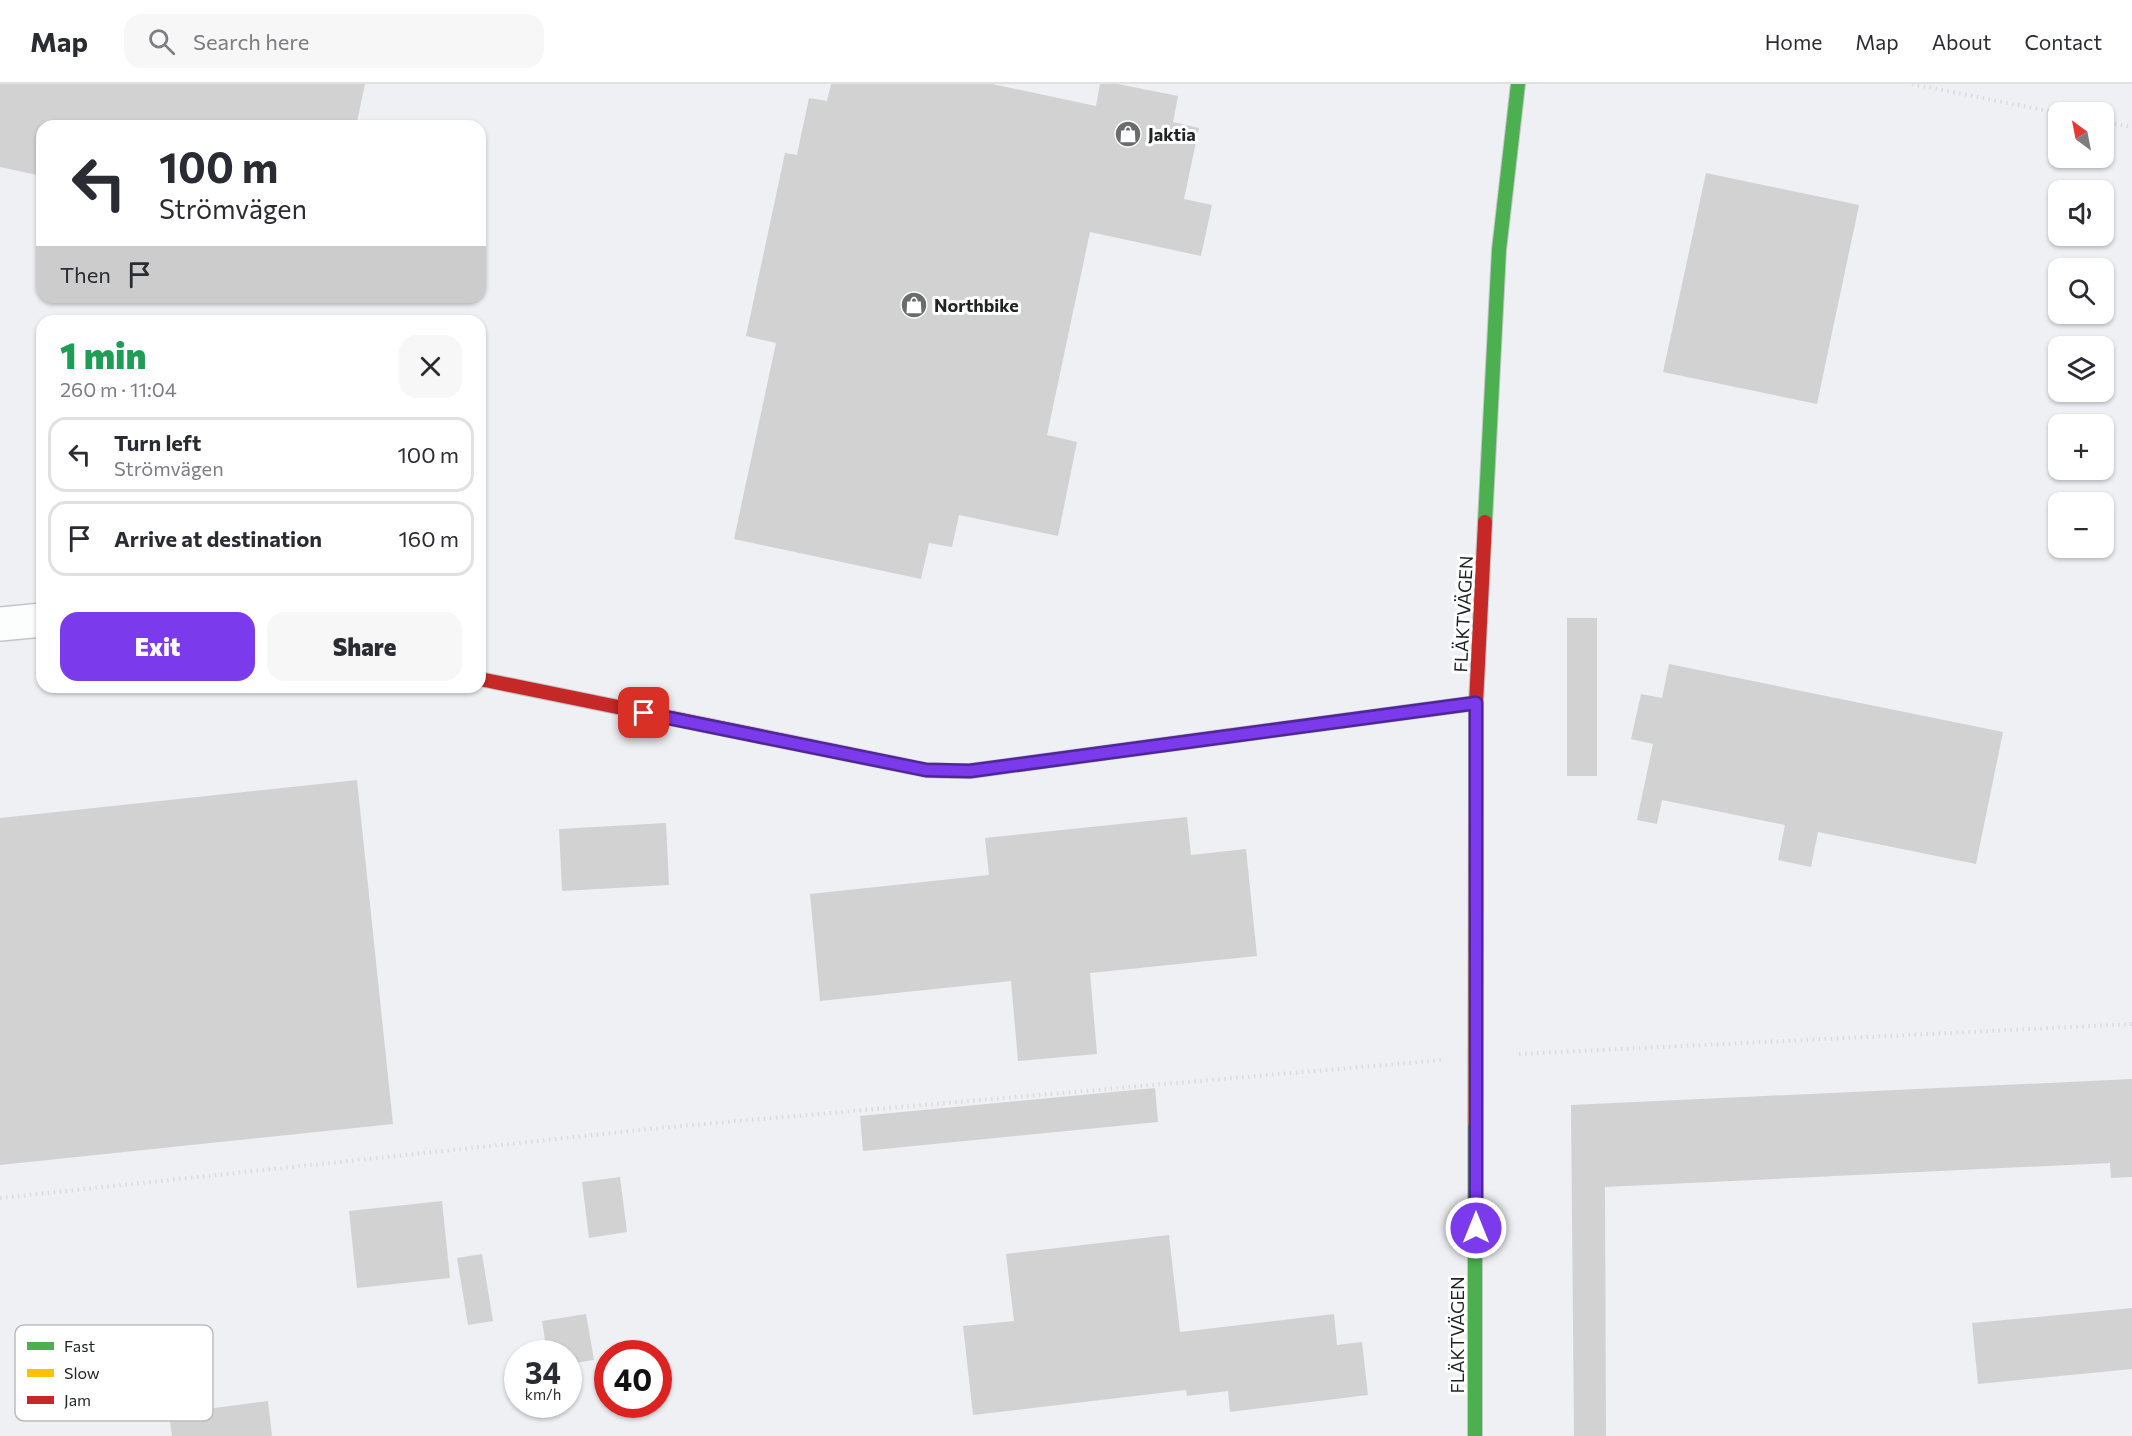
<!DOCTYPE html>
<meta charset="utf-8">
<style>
:root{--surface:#fff;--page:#f7f7f7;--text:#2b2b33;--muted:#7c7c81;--line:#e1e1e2;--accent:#7c3aed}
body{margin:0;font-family:Commissioner,sans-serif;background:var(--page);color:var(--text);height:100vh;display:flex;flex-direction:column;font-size:22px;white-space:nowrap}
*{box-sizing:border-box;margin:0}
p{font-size:20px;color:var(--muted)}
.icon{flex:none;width:33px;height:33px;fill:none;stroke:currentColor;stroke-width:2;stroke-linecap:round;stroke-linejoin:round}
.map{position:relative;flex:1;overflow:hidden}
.panel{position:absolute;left:36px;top:231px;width:450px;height:378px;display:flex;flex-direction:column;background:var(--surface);border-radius:18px;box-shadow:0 2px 4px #0004}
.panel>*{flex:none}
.guide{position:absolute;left:36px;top:36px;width:450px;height:183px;border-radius:18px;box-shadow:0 2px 4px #0004;background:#fff;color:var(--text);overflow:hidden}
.needle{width:39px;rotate:328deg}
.controls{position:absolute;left:2048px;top:18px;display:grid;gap:12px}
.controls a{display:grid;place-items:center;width:66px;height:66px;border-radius:12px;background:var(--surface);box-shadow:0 2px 4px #0004;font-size:30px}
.speed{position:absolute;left:504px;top:1256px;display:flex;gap:12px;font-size:30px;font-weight:700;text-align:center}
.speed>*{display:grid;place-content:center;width:78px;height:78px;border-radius:50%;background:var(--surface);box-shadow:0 2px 4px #0004;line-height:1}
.speed small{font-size:15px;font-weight:400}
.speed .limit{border:9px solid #d22;background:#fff;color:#111}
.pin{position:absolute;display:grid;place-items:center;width:51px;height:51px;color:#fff;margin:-26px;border-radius:12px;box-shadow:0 3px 9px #0006}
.me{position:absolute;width:66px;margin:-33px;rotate:0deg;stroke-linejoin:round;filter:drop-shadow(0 0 4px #0008)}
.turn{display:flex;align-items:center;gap:21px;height:126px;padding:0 24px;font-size:27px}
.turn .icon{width:78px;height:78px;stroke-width:2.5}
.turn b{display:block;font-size:42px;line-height:51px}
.then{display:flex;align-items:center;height:57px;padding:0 24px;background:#0003;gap:12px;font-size:22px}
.round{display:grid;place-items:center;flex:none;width:63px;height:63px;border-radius:18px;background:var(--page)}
.summary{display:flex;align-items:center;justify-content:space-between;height:102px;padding:0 24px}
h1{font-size:36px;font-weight:800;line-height:45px;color:#1e9e55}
.button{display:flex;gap:12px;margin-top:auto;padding:12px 24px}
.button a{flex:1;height:69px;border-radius:18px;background:var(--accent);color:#fff;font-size:24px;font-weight:800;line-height:69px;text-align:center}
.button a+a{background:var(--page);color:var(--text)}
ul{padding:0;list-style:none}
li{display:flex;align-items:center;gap:18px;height:75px;margin:0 12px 9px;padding:0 12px;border:3px solid var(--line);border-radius:18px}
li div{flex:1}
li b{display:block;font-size:22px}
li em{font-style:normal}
header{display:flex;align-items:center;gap:36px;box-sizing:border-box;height:84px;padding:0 30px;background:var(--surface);border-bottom:2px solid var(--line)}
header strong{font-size:28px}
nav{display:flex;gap:33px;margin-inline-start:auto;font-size:21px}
.search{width:420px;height:54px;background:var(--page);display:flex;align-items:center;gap:15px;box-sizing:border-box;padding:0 21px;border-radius:18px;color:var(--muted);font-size:22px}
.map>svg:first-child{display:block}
.building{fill:#d2d2d3}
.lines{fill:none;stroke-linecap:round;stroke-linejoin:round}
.street-casing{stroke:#c3c5c7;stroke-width:36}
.fast-casing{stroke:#c3c5c7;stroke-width:16}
.slow-casing{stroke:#c3c5c7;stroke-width:16}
.jam-casing{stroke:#c3c5c7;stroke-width:16}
.path{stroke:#dadbdc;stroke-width:4;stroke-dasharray:1.5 4.5;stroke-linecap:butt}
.street{stroke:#fcfdfd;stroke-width:33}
.fast{stroke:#4caf50;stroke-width:14}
.slow{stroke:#ffc107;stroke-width:14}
.jam{stroke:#c62828;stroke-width:14}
.route-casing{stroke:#51269a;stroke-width:15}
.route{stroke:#7c3aed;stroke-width:10}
.labels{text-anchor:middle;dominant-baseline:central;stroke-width:6;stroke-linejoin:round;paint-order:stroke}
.poi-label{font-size:18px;font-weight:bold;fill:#222325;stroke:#fff;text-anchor:start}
.street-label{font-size:18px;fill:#222325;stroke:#fff}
.key{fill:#fff;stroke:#bdbdbe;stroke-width:1.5}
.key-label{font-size:16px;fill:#222325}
</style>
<header>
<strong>Map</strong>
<div class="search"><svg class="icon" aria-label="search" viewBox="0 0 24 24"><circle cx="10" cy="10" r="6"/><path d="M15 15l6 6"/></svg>Search here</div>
<nav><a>Home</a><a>Map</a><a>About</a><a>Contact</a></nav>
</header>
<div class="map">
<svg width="2132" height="1352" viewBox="0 0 2132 1352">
<rect width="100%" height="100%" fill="#eef0f3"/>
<!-- building -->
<g class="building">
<path d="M0 0H365L356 42H42V92L0 83Z"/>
<path d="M831 0H992L1096 22 1100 0H1118L1178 12 1173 38 1199 44 1184 115 1212 121 1201 172 1090 148 1047 351 1077 358 1058 452 959 431 952 463 929 459 921 495 734 455 776 259 746 252 785 69 797 71 809 14 827 17Z"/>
<path d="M1706 89 1859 121 1817 320 1663 288Z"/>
<rect x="1567" y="534" width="30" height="158"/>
<path d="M1669 580 2003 648 1976 780 1818 748 1811 783 1778 776 1785 741 1662 716 1657 740 1637 736 1653 660 1631 655 1641 610 1662 614Z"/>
<path d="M357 696 393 1040 0 1081V734Z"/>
<path d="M1187 733 1191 771 1246 765 1257 872 1090 889 1097 970 1018 977 1011 897 820 917 810 810 989 791 985 754Z"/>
<path d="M666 739 669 801 562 807 559 745Z"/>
<path d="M2132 995V1093L2111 1094 2110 1079 1605 1103 1606 1352H1574L1571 1021Z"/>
<path d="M1155 1004 1158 1038 863 1067 860 1032Z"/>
<path d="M620 1093 627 1148 589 1154 582 1098Z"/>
<path d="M442 1117 450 1194 357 1204 349 1127Z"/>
<path d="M1169 1151 1180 1248 1334 1230 1337 1261 1362 1258 1368 1311 1230 1328 1228 1307 1187 1312 1186 1306 973 1331 963 1242 1014 1237 1006 1170Z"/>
<path d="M482 1170 493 1237 468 1241 457 1174Z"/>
<path d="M2132 1224V1285L1978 1300 1972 1239Z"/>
<path d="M586 1230 594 1276 568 1280V1269H547L542 1237Z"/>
<path d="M268 1317 272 1352H172L169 1330Z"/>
</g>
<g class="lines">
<defs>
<path id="street" d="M0 540 42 536"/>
<g id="fast">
<path d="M1485 438 1499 166 1518 0"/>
<path d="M953 687H970L1229 652"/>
<path d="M1475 1352V1039"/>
</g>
<g id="slow">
<path d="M1229 652 1476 619"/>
<path d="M1475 1039 1476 714"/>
</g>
<g id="jam">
<path d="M480 595 926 686 953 687"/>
<path d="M1476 714V619L1485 438"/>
</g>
</defs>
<!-- street casing -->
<use href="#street" class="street-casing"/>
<!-- fast casing -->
<use href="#fast" class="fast-casing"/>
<!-- slow casing -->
<use href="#slow" class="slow-casing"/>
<!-- jam casing -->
<use href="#jam" class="jam-casing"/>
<!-- path -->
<g class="path">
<path d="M1912 0 2058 29"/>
<path d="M2103 38 2132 43"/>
<path d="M1519 970 2132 940"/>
<path d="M0 1114 669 1043 1442 976"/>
</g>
<!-- street -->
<use href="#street" class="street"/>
<!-- fast -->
<use href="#fast" class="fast"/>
<!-- slow -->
<use href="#slow" class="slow"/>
<!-- jam -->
<use href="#jam" class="jam"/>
</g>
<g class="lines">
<defs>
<path id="route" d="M644 629 926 686 970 687 1476 619V1144"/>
</defs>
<!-- route casing -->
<use href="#route" class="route-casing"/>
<!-- route -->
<use href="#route" class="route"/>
</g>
<!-- icons -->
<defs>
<symbol id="shop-disc" viewBox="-11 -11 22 22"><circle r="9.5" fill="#696b6d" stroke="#fff"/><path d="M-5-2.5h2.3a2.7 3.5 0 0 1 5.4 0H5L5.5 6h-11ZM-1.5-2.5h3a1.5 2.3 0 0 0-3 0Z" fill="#fff"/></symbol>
</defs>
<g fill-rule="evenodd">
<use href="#shop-disc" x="1113" y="35" width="30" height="30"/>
<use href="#shop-disc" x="899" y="206" width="30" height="30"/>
</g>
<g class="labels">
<!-- poi labels -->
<g class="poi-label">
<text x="1148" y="50">Jaktia</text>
<text x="934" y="221">Northbike</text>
</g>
<!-- street labels -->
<g class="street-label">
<text transform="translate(1463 530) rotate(-87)">FLÄKTVÄGEN</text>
<text transform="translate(1457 1251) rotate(-90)">FLÄKTVÄGEN</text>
</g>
</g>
<!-- legend -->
<rect x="15" y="1241" width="198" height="96" rx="9" class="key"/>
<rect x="27" y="1258" width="27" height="8" fill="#4caf50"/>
<rect x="27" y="1285" width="27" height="8" fill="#ffc107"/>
<rect x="27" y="1312" width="27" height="8" fill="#c62828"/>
<g class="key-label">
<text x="64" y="1268">Fast</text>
<text x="64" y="1295">Slow</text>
<text x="64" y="1322">Jam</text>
</g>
</svg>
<div class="controls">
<a><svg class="needle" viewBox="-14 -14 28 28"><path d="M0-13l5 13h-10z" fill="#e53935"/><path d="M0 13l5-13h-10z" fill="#7c7c81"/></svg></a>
<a><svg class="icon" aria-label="sound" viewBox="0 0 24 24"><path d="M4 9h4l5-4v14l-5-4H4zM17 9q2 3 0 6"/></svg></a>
<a><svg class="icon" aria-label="search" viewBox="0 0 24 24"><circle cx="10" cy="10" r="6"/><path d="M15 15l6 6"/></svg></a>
<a><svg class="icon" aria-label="layers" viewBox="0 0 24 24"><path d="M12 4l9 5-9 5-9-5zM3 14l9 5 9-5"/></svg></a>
<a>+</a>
<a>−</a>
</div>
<div class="speed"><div>34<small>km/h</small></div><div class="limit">40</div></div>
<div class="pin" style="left:644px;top:629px;background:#d93025"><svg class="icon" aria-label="arrive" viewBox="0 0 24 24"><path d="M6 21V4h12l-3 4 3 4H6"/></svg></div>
<svg class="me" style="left:1476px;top:1144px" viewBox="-20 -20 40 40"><circle r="17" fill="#7c3aed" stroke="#fff" stroke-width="3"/><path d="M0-11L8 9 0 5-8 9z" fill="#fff"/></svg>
<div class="guide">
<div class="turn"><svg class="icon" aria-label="left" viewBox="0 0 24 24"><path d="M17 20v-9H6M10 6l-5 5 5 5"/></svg><div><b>100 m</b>Strömvägen</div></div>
<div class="then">Then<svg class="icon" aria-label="arrive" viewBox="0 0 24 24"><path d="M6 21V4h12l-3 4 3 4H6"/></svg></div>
</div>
<section class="panel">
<div class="summary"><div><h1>1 min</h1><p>260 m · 11:04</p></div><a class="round"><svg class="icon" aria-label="close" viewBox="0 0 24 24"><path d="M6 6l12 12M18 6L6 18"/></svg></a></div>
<ul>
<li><svg class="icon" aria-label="left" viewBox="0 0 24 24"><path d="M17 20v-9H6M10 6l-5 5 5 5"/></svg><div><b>Turn left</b><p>Strömvägen</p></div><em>100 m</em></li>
<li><svg class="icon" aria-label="arrive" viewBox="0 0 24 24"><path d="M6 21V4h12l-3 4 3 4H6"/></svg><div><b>Arrive at destination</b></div><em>160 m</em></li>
</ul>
<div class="button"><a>Exit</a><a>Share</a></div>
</section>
</div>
